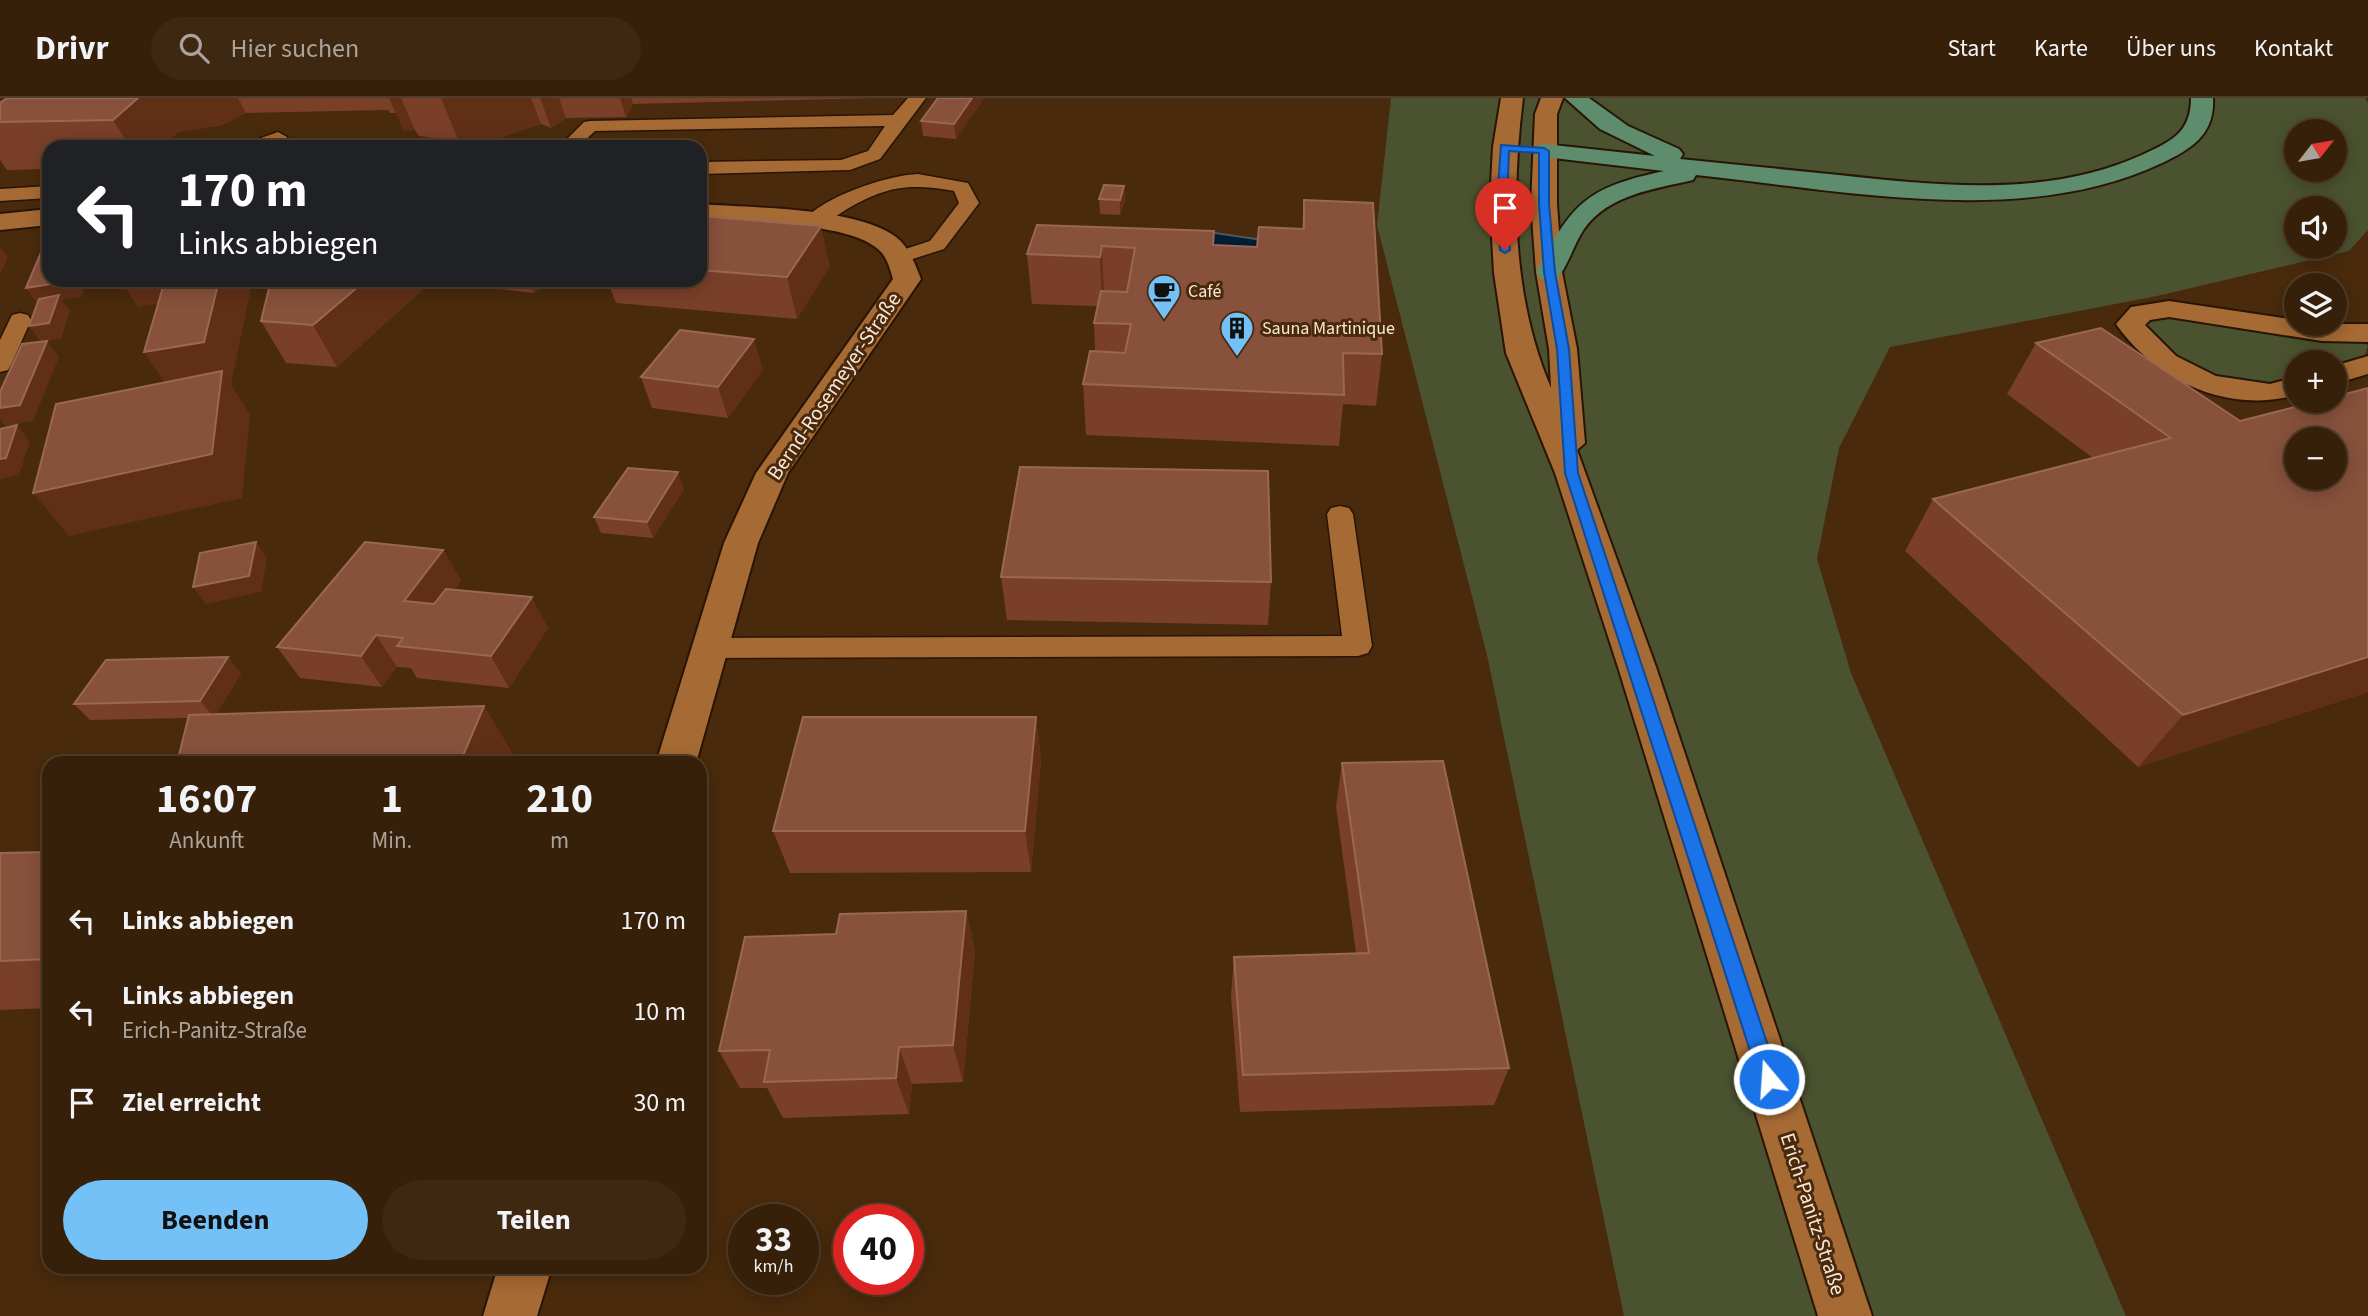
<!DOCTYPE html>
<html lang="de">
<meta charset="utf-8">
<style>
:root{--surface:#372009;--page:#3e2812;--text:#f1f3f6;--muted:#aaa39c;--line:#513e2a;--accent:#73c1f6}
body{margin:0;font-family:"Source Sans 3",sans-serif;background:var(--page);color:var(--text);height:100vh;display:flex;flex-direction:column;font-size:26px;white-space:nowrap}
*{box-sizing:border-box;margin:0}
p{font-size:23px;color:var(--muted)}
.icon{flex:none;width:38px;height:38px;fill:none;stroke:currentColor;stroke-width:2;stroke-linecap:round;stroke-linejoin:round}
.map{position:relative;flex:1;overflow:hidden}
.details{position:absolute;left:42px;top:658px;width:665px;height:518px;display:flex;flex-direction:column;background:var(--surface);border-radius:21px;box-shadow:0 4px 18px #0003,0 0 0 2px var(--line)}
.details>*{flex:none}
.top-card{position:absolute;left:42px;top:42px;width:665px;height:147px;border-radius:21px;box-shadow:0 4px 18px #0003,0 0 0 2px var(--line);background:#202124;color:#fff;overflow:hidden}
.needle{width:46px;rotate:59deg}
.fabs{position:absolute;left:2284px;top:21px;display:grid;gap:14px}
.fabs a{display:grid;place-items:center;width:63px;height:63px;border-radius:50%;background:var(--surface);box-shadow:0 4px 18px #0003,0 0 0 2px var(--line);font-size:35px}
.speed{position:absolute;left:728px;top:1106px;display:flex;gap:14px;font-size:35px;font-weight:700;text-align:center}
.speed>*{display:grid;place-content:center;width:91px;height:91px;border-radius:50%;background:var(--surface);box-shadow:0 4px 18px #0003,0 0 0 2px var(--line);line-height:1}
.speed small{font-size:18px;font-weight:400}
.speed .limit{border:10px solid #d22;background:#fff;color:#111}
.pin{position:absolute;display:grid;place-items:center;width:60px;height:60px;color:#fff;margin:-72px -30px;border-radius:50% 50% 50% 0;rotate:-45deg;box-shadow:0 0 7px #0007}
.pin .icon{rotate:45deg}
.me{position:absolute;width:77px;margin:-38px;rotate:342deg;stroke-linejoin:round;filter:drop-shadow(0 0 5px #0008)}
.turn{display:flex;align-items:center;gap:24px;height:147px;padding:0 21px;font-size:32px}
.turn .icon{width:91px;height:91px;stroke-width:2.5}
.turn b{display:block;font-size:49px;line-height:60px}
.eta{display:flex;justify-content:space-evenly;align-items:center;height:119px;text-align:center}
.eta b{font-size:42px;font-weight:700;line-height:49px}
.primary-button{display:flex;gap:14px;margin-top:auto;padding:14px 21px}
.primary-button a{flex:1;height:80px;border-radius:42px;background:var(--accent);color:#111;font-size:28px;font-weight:700;line-height:80px;text-align:center}
.primary-button a+a{background:var(--page);color:var(--text)}
ul{padding:0;list-style:none}
li{display:flex;align-items:center;gap:21px;height:91px;padding:0 21px}
li div{flex:1}
li b{display:block;font-size:26px}
li em{font-style:normal}
header{display:flex;align-items:center;gap:42px;box-sizing:border-box;height:98px;padding:0 35px;background:var(--surface);border-bottom:2px solid var(--line)}
header strong{font-size:33px}
nav{display:flex;gap:38px;margin-inline-start:auto;font-size:24px}
.search{width:490px;height:63px;background:var(--page);display:flex;align-items:center;gap:18px;box-sizing:border-box;padding:0 24px;border-radius:38px;color:var(--muted);font-size:26px}
.map>svg:first-child{display:block}
.green{fill:#4a522f;fill-rule:evenodd}
.water{fill:#001d32;stroke:#4b5963;stroke-width:2}
.lines{fill:none;stroke-linecap:round;stroke-linejoin:round}
.lane-casing{stroke:#281505;stroke-width:3}
.street-casing{stroke:#281505;stroke-width:4}
.secondary-casing{stroke:#281505;stroke-width:4}
.primary-casing{stroke:#281505;stroke-width:4}
.lane{fill:#a66a34;fill-rule:evenodd}
.street{fill:#a66a34;fill-rule:evenodd}
.secondary{fill:#a66a34;fill-rule:evenodd}
.primary{fill:#5d8d6c;fill-rule:evenodd}
.wall{fill:#793f29}
.shaded-wall{fill:#602f16}
.building{fill:#87513c;stroke:#996854;stroke-width:2;fill-rule:evenodd}
.route{fill:#1a73e8;stroke:#114b97;stroke-width:2}
.labels{text-anchor:middle;dominant-baseline:central;stroke-width:6;stroke-linejoin:round;paint-order:stroke}
.far-poi-label{font-size:18px;fill:#fbe6d6;stroke:#492a0c;text-anchor:start}
.street-label{font-size:21px;fill:#fbe6d6;stroke:#492a0c}
</style>
<header>
<strong>Drivr</strong>
<div class="search"><svg class="icon" aria-label="search" viewBox="0 0 24 24"><circle cx="10" cy="10" r="6"/><path d="M15 15l6 6"/></svg>Hier suchen</div>
<nav><a>Start</a><a>Karte</a><a>Über uns</a><a>Kontakt</a></nav>
</header>
<div class="map">
<svg width="2368" height="1218" viewBox="0 0 2368 1218">
<rect width="100%" height="100%" fill="#492a0c"/>
<!-- green -->
<g class="green">
<path d="M1391 0H2365L2368 5V132L2349 153 2157 198 1890 249 1839 350 1817 461 1851 575 2126 1218H1624L1487 557 1377 127ZM2296 33H2334V72H2296ZM2296 110H2334V149H2296Z"/>
<path d="M2141 215 2322 234 2368 247 2361 270 2335 277 2334 264H2296V288L2208 286 2143 243Z"/>
</g>
<!-- water -->
<path class="water" d="M1208 134 1256 141 1272 137 1295 151 1209 156Z"/>
<g class="lines">
<defs>
<g id="lane">
<path d="M908 0H926L880 61 850 72 700 76V64L841 62 868 53 885 28 595 33 578 49H559L584 24 590 23 893 17Z"/>
<path d="M278 34 287 39 283 49H244L247 45Z"/>
<path d="M918 76 968 85 979 105 944 151 900 165 893 163 890 159 893 155 930 143 959 105 954 93C909 85 887 88 847 111 836 118 825 127 813 130L803 124C821 99 888 77 918 76Z"/>
<path d="M49 88V100L0 103V91Z"/>
<path d="M20 215 28 217 31 222 11 267 8 272 0 274V242L12 217Z"/>
<path d="M1340 408 1349 410 1353 416 1372 548 1368 555 1358 558 709 560 699 557 695 550 699 543 709 540 1342 538 1327 416 1331 410Z"/>
</g>
<g id="street">
<path d="M700 106C751 110 856 109 896 139 909 149 915 166 921 181L788 375 758 445 696 665H656L724 445 756 375 893 181C890 171 887 159 879 152 848 123 743 125 700 122Z"/>
<path d="M49 111V127L0 132V116Z"/>
<path d="M2169 203 2296 222V226H2368V244L2322 243 2169 219 2150 222 2145 227 2176 258 2216 278 2270 286 2296 279V297C2227 316 2156 283 2116 226L2131 209Z"/>
<path d="M2368 258V276L2334 286V268Z"/>
<path d="M498 1169H552L537 1218H483Z"/>
</g>
<path id="secondary" d="M1501 0H1523C1511 97 1512 199 1551 290L1549 251 1536 174 1531 106 1535 16 1541 0H1563L1557 16V106L1562 174 1577 251 1585 345 1577 352 1656 569 1872 1218H1818L1618 569 1555 375 1506 255 1494 175 1490 104 1493 49Z"/>
<path id="primary" d="M1565 0H1589L1628 28 1679 51 1683 56 1680 61C1733 66 1786 72 1839 77 1940 88 2049 100 2144 56 2172 43 2191 34 2191 0H2213C2215 36 2192 51 2162 65 2024 131 1842 92 1696 77L1693 82C1655 91 1609 96 1584 131 1574 146 1569 165 1558 180L1549 182 1540 180 1536 174C1573 105 1585 90 1664 73L1536 58 1532 53 1536 48 1544 46 1655 58 1600 31Z"/>
</defs>
<!-- lane casing -->
<use href="#lane" class="lane-casing"/>
<!-- street casing -->
<use href="#street" class="street-casing"/>
<!-- secondary casing -->
<use href="#secondary" class="secondary-casing"/>
<!-- primary casing -->
<use href="#primary" class="primary-casing"/>
<!-- lane -->
<use href="#lane" class="lane"/>
<!-- street -->
<use href="#street" class="street"/>
<!-- secondary -->
<use href="#secondary" class="secondary"/>
<!-- primary -->
<use href="#primary" class="primary"/>
</g>
<!-- wall -->
<g class="wall">
<path d="M7 0H875L633 6 626 19 566 20 551 30 541 26 502 39 459 44 419 38 415 32 404 33 396 15H390L388 12 246 15 222 27 178 34 163 49H49V71L7 72 0 62V24Z"/>
<path d="M938 0H984L956 41 923 38 921 23Z"/>
<path d="M1124 88 1125 103 1120 117 1100 116 1099 101Z"/>
<path d="M1304 102 1382 256 1376 308 1343 306 1339 348 1086 337 1083 286 1095 253 1094 225 1097 208 1032 206 1027 156 1037 127 1214 147 1257 149 1302 131Z"/>
<path d="M700 118 830 168 797 221 616 205 607 182H700Z"/>
<path d="M433 182 337 269 286 265 261 223Z"/>
<path d="M470 182H593L584 191 543 186 534 195 473 188Z"/>
<path d="M2101 230 2368 594 2138 669 1905 453 1933 401 2093 360 2007 296 2036 245Z"/>
<path d="M763 272 728 320 652 310 641 279Z"/>
<path d="M684 391 653 440 601 435 594 419Z"/>
<path d="M443 452 461 483 455 491 548 530 509 590 417 580 411 570 397 569 382 589 300 580 277 549Z"/>
<path d="M1001 479 1271 484 1268 527 1007 522Z"/>
<path d="M228 559 241 576 216 616 484 608 515 660 188 620 90 622 74 606Z"/>
<path d="M1036 619 1041 662 1031 774 790 775 773 733Z"/>
<path d="M1342 665 1509 970 1494 1007 1240 1014 1231 898 1234 859 1356 855 1336 708Z"/>
<path d="M49 754V910L0 912V755Z"/>
<path d="M966 813 975 853 963 984 912 986 909 1016 783 1020 767 990H740L719 953 836 836Z"/>
</g>
<!-- shaded-wall -->
<g class="shaded-wall">
<path d="M138 0H238L246 15 222 27 178 34 163 49H130L113 22Z"/>
<path d="M389 0H401L415 32 404 33Z"/>
<path d="M441 0H531L541 26 502 39 459 44Z"/>
<path d="M540 0H559L566 20 551 30Z"/>
<path d="M620 0H631L633 6 626 19Z"/>
<path d="M972 0H984L956 41 954 26Z"/>
<path d="M1124 88 1125 103 1120 117V102Z"/>
<path d="M821 128 830 168 797 221 787 179Z"/>
<path d="M1102 148 1104 198 1102 209 1100 159Z"/>
<path d="M0 149 8 160 0 176Z"/>
<path d="M70 182H87L81 199 62 202 70 213 61 241 47 243 59 259 33 323 5 328 0 321V310L41 244 29 228 38 206 26 190Z"/>
<path d="M120 182H187L198 199 138 209Z"/>
<path d="M219 182H265L263 188 251 190 231 287 250 316 242 400 69 438 33 395 173 297 144 254Z"/>
<path d="M366 182H433L337 269 313 227Z"/>
<path d="M528 182H541L543 186 534 195Z"/>
<path d="M581 182H593L584 191Z"/>
<path d="M754 241 763 272 728 320 718 289Z"/>
<path d="M17 327 30 344 19 377 0 381V361Z"/>
<path d="M678 374 684 391 653 440 647 424Z"/>
<path d="M256 444 267 461 261 494 206 506 193 489Z"/>
<path d="M443 452 461 483 423 534 404 503Z"/>
<path d="M532 499 548 530 509 590 491 558Z"/>
<path d="M376 537 397 569 382 589 361 558Z"/>
<path d="M228 559 241 576 214 619 200 603Z"/>
<path d="M2368 559V594L2138 669 2183 617Z"/>
<path d="M484 608 515 660 513 665H460Z"/>
<path d="M1036 619 1041 662 1031 774 1025 733Z"/>
<path d="M966 813 975 853 963 984 953 947Z"/>
<path d="M899 949 912 986 909 1016 896 980Z"/>
</g>
<!-- building -->
<g class="building">
<path d="M7 0H138L113 22 0 24V5Z"/>
<path d="M938 0H972L954 26 921 23Z"/>
<path d="M1104 87 1124 88 1120 102 1099 101Z"/>
<path d="M1304 102 1373 105 1382 256 1343 255 1344 297 1083 286 1090 253 1125 255 1131 226 1094 225 1101 193 1127 194 1135 150 1102 148 1100 159 1027 156 1037 127 1214 133 1213 147 1257 149 1259 129 1304 131Z"/>
<path d="M700 118 821 128 787 179 700 172Z"/>
<path d="M49 144V182H70V183L26 190 45 145Z"/>
<path d="M165 182H219L204 244 144 254Z"/>
<path d="M271 182H366L313 227 261 223Z"/>
<path d="M59 197 49 225 29 228 39 201Z"/>
<path d="M2101 230 2240 323 2319 303H2334V299L2368 290V559L2183 617 1933 401 2171 340 2036 245ZM2296 341H2334V380H2296Z"/>
<path d="M680 232 754 241 718 289 641 279Z"/>
<path d="M47 243 20 307 0 310V294L22 246Z"/>
<path d="M222 273 212 356 33 395 56 306Z"/>
<path d="M17 327 6 360 0 361V331Z"/>
<path d="M1020 369 1268 373 1271 484 1001 479Z"/>
<path d="M628 370 678 374 647 424 594 419Z"/>
<path d="M256 444 249 478 193 489 200 455Z"/>
<path d="M365 444 443 452 404 503 434 506 446 491 532 499 491 558 397 548 403 540 376 537 361 558 277 549Z"/>
<path d="M228 559 200 603 74 606 106 562Z"/>
<path d="M484 608 460 665H177L189 617Z"/>
<path d="M803 619H1036L1025 733H773Z"/>
<path d="M1443 663 1509 970 1243 977 1234 859 1369 855 1342 665Z"/>
<path d="M49 754V861L0 863V755Z"/>
<path d="M966 813 953 947 899 949 896 980 764 984 770 952 719 953 745 839 836 836 840 816Z"/>
</g>
<!-- route -->
<path class="route" d="M1501 47 1544 50 1549 53V106L1555 174 1569 251 1578 375 1779 981 1777 988 1769 990 1762 988 1759 981 1565 375 1557 251 1544 174 1539 106V55L1509 53 1507 104 1510 152 1505 155 1500 152 1497 104Z"/>
<!-- icons -->
<defs>
<symbol id="cafe-pin" viewBox="-11 -11 22 30"><path d="M0 17L-7.5 6A9.5 9.5 0 1 1 7.5 6Z" fill="#73c1f6" stroke="#492a0c"/><path d="M-5.5-4.5H6V0H3Q3 3.5 0 3.5H-2.5Q-5.5 3.5-5.5 0ZM3-3.2v2h1.7v-2ZM-6 4.5H4V6H-6Z" fill="#111"/></symbol>
<symbol id="building-pin" viewBox="-11 -11 22 30"><path d="M0 17L-7.5 6A9.5 9.5 0 1 1 7.5 6Z" fill="#73c1f6" stroke="#492a0c"/><path d="M-4-6H4V6H1V3H-1V6H-4ZM-2.5-4.3h1.7v1.8h-1.7ZM.8-4.3h1.7v1.8H.8ZM-2.5-1h1.7V.8h-1.7ZM.8-1h1.7V.8H.8Z" fill="#111"/></symbol>
</defs>
<g fill-rule="evenodd">
<use href="#cafe-pin" x="1145" y="174" width="38" height="52"/>
<use href="#building-pin" x="1218" y="211" width="38" height="52"/>
</g>
<g class="labels">
<!-- far-poi labels -->
<g class="far-poi-label">
<text x="1188" y="193">Café</text>
<text x="1262" y="230">Sauna Martinique</text>
</g>
<!-- street labels -->
<g class="street-label">
<text transform="translate(834 288) rotate(-56)">Bernd-Rosemeyer-Straße</text>
<text transform="translate(1813 1116) rotate(72)">Erich-Panitz-Straße</text>
</g>
</g>
</svg>
<div class="fabs">
<a><svg class="needle" viewBox="-14 -14 28 28"><path d="M0-13l5 13h-10z" fill="#e53935"/><path d="M0 13l5-13h-10z" fill="#aaa39c"/></svg></a>
<a><svg class="icon" aria-label="sound" viewBox="0 0 24 24"><path d="M4 9h4l5-4v14l-5-4H4zM17 9q2 3 0 6"/></svg></a>
<a><svg class="icon" aria-label="layers" viewBox="0 0 24 24"><path d="M12 4l9 5-9 5-9-5zM3 14l9 5 9-5"/></svg></a>
<a>+</a>
<a>−</a>
</div>
<div class="speed"><div>33<small>km/h</small></div><div class="limit">40</div></div>
<div class="pin" style="left:1505px;top:152px;background:#d93025"><svg class="icon" aria-label="arrive" viewBox="0 0 24 24"><path d="M6 21V4h12l-3 4 3 4H6"/></svg></div>
<svg class="me" style="left:1769px;top:981px" viewBox="-20 -20 40 40"><circle r="17" fill="#1a73e8" stroke="#fff" stroke-width="3"/><path d="M0-11L8 9 0 5-8 9z" fill="#fff"/></svg>
<div class="top-card">
<div class="turn"><svg class="icon" aria-label="left" viewBox="0 0 24 24"><path d="M17 20v-9H6M10 6l-5 5 5 5"/></svg><div><b>170 m</b>Links abbiegen</div></div>
</div>
<section class="details">
<div class="eta">
<div><b>16:07</b><p>Ankunft</p></div>
<div><b>1</b><p>Min.</p></div>
<div><b>210</b><p>m</p></div>
</div>
<ul>
<li><svg class="icon" aria-label="left" viewBox="0 0 24 24"><path d="M17 20v-9H6M10 6l-5 5 5 5"/></svg><div><b>Links abbiegen</b></div><em>170 m</em></li>
<li><svg class="icon" aria-label="left" viewBox="0 0 24 24"><path d="M17 20v-9H6M10 6l-5 5 5 5"/></svg><div><b>Links abbiegen</b><p>Erich-Panitz-Straße</p></div><em>10 m</em></li>
<li><svg class="icon" aria-label="arrive" viewBox="0 0 24 24"><path d="M6 21V4h12l-3 4 3 4H6"/></svg><div><b>Ziel erreicht</b></div><em>30 m</em></li>
</ul>
<div class="primary-button"><a>Beenden</a><a>Teilen</a></div>
</section>
</div>
